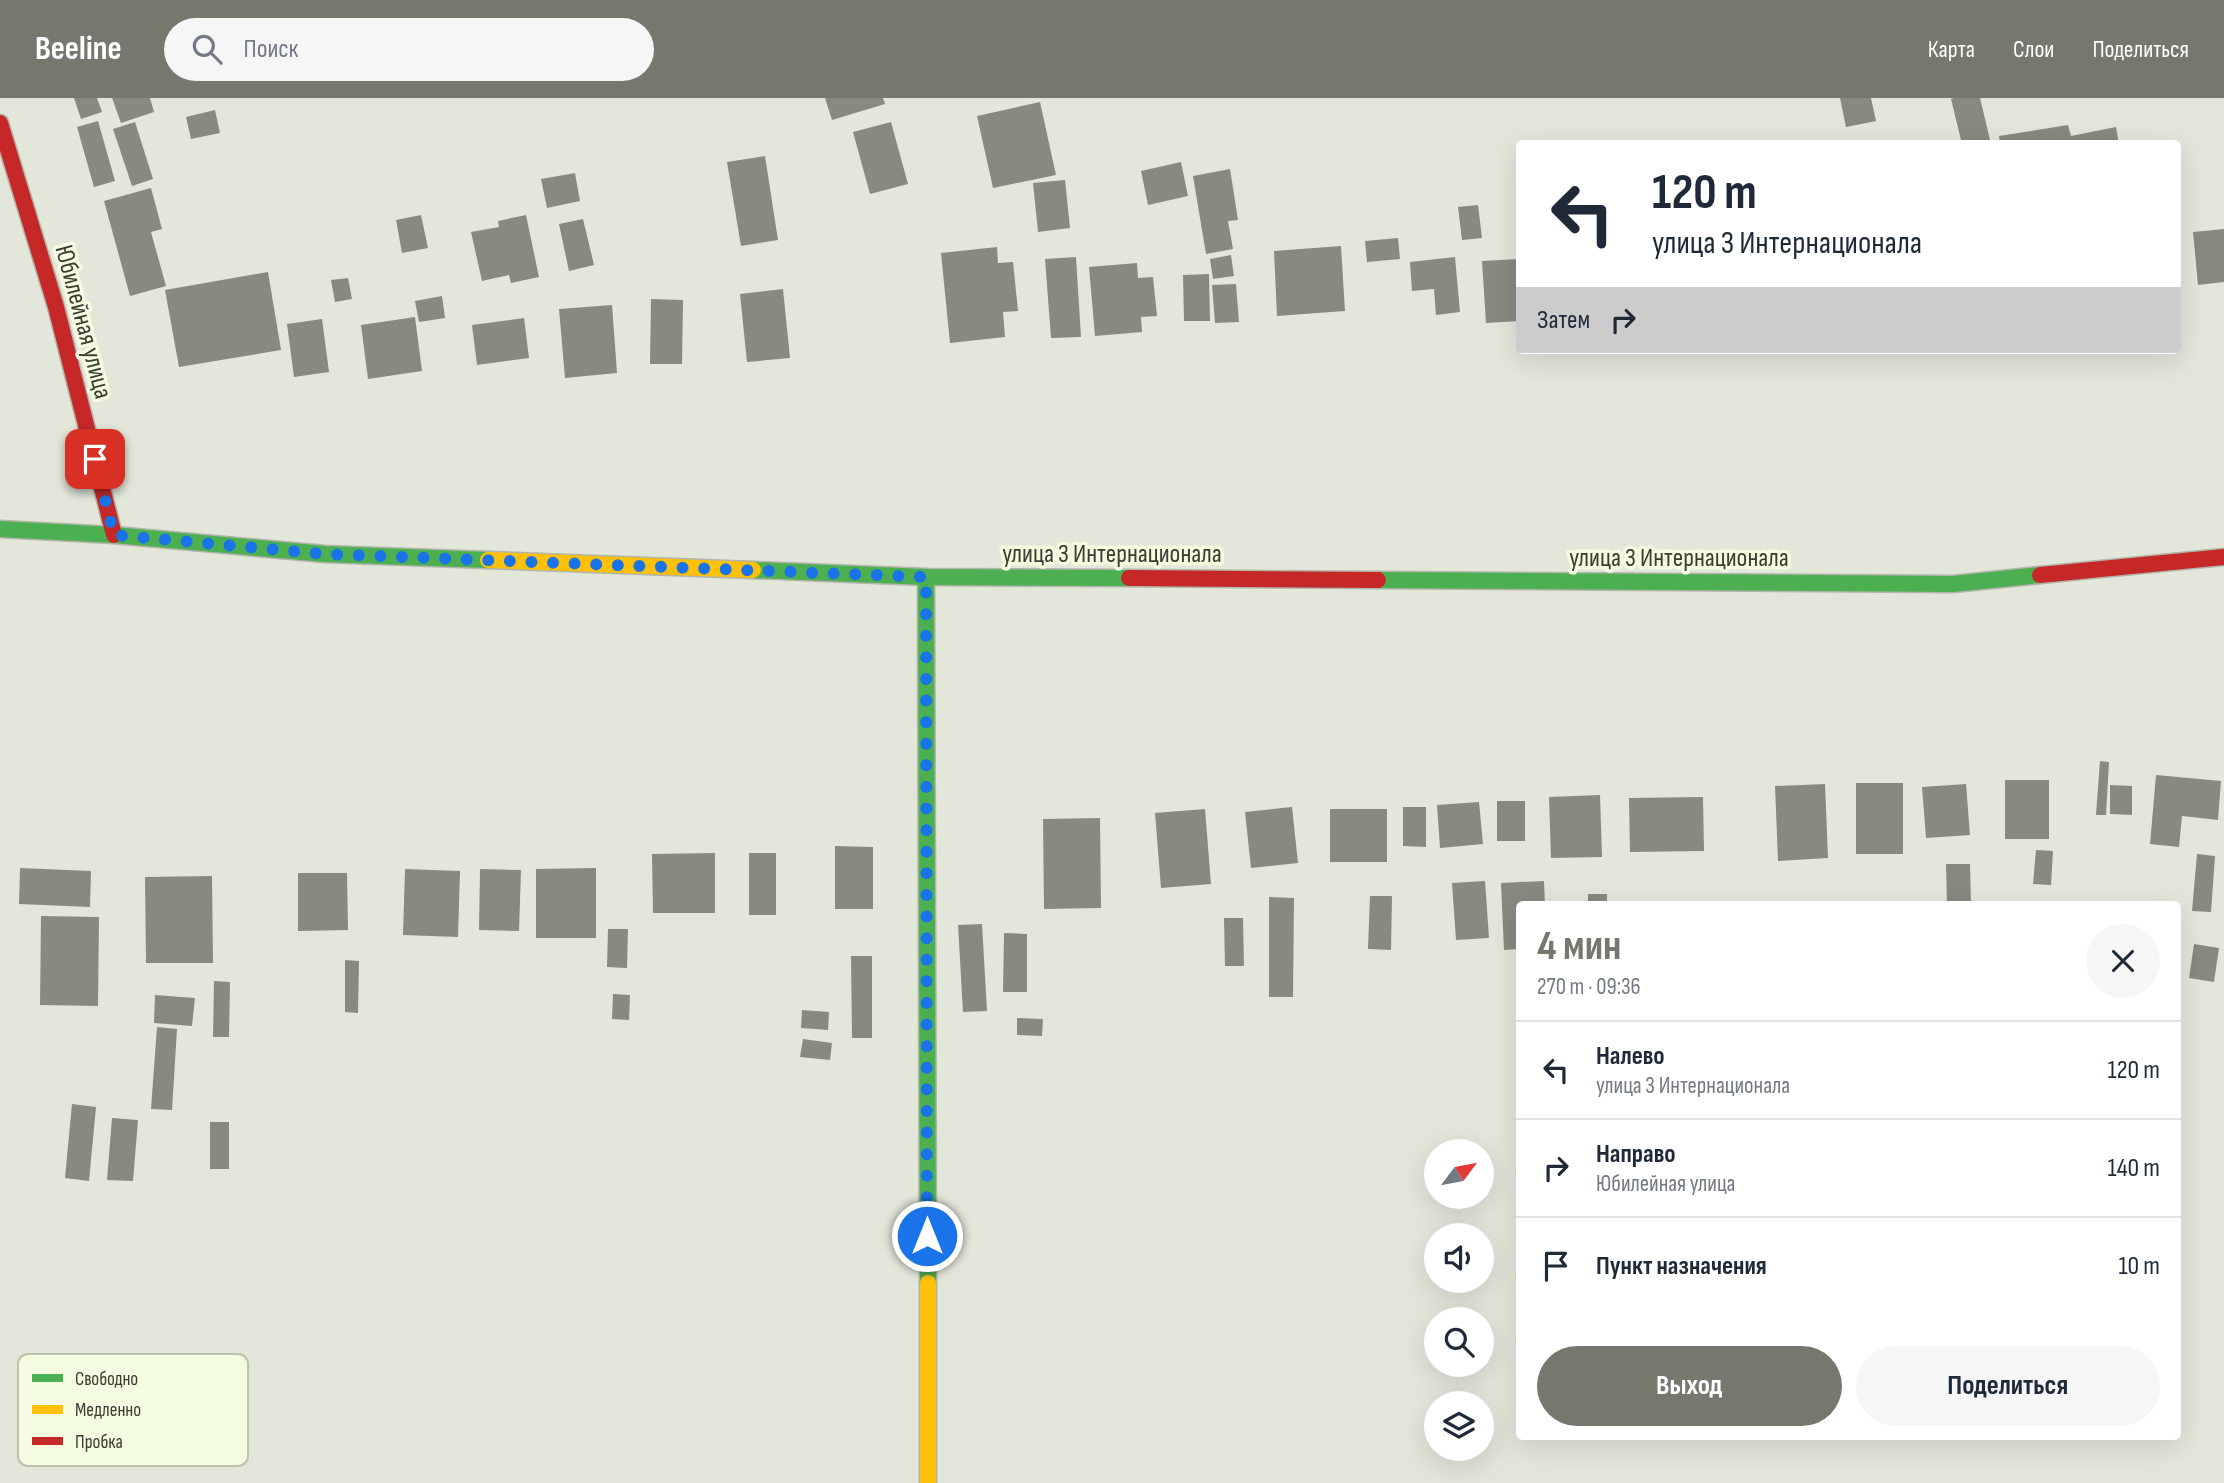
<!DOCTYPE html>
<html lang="ru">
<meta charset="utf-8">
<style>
:root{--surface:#fff;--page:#f6f6f7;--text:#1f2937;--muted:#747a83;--line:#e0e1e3;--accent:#75786d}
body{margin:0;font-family:"Sofia Sans Condensed",sans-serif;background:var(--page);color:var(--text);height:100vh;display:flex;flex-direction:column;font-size:26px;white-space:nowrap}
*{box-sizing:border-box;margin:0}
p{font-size:23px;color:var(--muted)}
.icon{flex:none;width:38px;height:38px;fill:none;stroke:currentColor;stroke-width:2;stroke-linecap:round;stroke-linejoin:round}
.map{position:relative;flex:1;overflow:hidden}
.panel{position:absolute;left:1516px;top:803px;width:665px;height:539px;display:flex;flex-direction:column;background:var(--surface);border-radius:7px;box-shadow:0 7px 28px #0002}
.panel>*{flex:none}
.guide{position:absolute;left:1516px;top:42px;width:665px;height:214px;border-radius:7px;box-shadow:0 7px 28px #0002;background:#fff;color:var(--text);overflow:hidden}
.needle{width:46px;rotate:58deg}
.buttons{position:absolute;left:1424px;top:1041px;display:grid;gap:14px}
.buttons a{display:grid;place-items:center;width:70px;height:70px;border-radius:50%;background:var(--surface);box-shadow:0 7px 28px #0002;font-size:35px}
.pin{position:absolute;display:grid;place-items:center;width:60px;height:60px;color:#fff;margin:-30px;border-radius:14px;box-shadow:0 4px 10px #0006}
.me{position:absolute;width:77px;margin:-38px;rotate:0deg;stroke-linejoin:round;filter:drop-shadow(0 0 5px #0008)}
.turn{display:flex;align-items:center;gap:24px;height:147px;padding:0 21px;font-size:32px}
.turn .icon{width:91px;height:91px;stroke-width:2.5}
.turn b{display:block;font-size:49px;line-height:60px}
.then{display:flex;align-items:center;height:66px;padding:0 21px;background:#0003;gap:14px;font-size:26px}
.round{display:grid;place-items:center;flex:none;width:74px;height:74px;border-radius:37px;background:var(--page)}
.head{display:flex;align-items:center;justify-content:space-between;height:119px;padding:0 21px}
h1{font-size:42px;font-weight:700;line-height:52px;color:var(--accent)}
.primary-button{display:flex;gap:14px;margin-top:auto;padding:14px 21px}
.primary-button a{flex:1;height:80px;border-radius:42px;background:var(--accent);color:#fff;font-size:28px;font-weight:700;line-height:80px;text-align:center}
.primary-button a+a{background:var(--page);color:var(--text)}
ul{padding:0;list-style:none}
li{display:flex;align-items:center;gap:21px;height:98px;padding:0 21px;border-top:2px solid var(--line)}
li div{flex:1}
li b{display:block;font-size:26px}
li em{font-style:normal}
header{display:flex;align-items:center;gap:42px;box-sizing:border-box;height:98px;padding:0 35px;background:var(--accent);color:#fff}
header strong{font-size:33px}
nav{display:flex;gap:38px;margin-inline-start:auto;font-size:24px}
.search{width:490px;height:63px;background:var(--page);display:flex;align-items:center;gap:18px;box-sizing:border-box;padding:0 24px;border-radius:38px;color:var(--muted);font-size:26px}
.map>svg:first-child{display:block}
.building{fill:#878a80}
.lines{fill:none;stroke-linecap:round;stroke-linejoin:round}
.fast-casing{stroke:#b2b5ab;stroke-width:19}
.slow-casing{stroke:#b2b5ab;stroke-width:19}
.jam-casing{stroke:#b2b5ab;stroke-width:19}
.fast{stroke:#4caf50;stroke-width:16}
.slow{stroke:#ffc107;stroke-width:16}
.jam{stroke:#c62828;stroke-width:16}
.route{stroke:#1a73e8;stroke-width:12;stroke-dasharray:0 21.6}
.labels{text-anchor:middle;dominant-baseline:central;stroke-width:7;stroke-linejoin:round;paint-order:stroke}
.street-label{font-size:26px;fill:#3a3d33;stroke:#f3fbe1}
.key{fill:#f3fbe1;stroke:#bcc2ad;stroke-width:2}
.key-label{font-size:19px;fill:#3a3d33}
</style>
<header>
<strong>Beeline</strong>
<div class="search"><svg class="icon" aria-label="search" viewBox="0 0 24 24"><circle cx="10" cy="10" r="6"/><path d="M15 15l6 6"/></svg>Поиск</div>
<nav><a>Карта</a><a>Слои</a><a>Поделиться</a></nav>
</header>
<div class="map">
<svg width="2224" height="1385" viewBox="0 0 2224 1385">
<rect width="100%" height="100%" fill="#e3e7da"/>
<!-- building -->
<g class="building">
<path d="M74 0H97L102 14 81 21Z"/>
<path d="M112 0H150L154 14 121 25Z"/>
<path d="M825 0H883L885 6 832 22Z"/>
<path d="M1840 0H1871L1876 23 1846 29Z"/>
<path d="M1954 0H1980L1991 46H1962L1951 1Z"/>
<path d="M1040 4 1056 77 993 90 977 18Z"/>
<path d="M215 12 220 35 191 41 186 19Z"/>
<path d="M98 23 115 83 94 89 77 29Z"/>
<path d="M135 24 153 81 132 88 113 31Z"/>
<path d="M891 24 908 86 870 96 853 34Z"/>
<path d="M2068 27 2071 38 2116 29 2119 46H2000L1999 38Z"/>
<path d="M765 58 778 142 741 148 727 64Z"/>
<path d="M1181 64 1188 98 1148 107 1141 73Z"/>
<path d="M1230 71 1238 122 1228 123 1233 151 1206 156 1193 78Z"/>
<path d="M575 75 580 103 547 110 541 81Z"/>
<path d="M1065 82 1070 130 1038 134 1033 85Z"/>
<path d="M151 90 162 131 151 134 166 188 130 198 104 103Z"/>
<path d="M1478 107 1482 140 1462 142 1458 109Z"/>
<path d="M421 117 428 150 402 155 396 122Z"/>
<path d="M526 117 539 179 511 185 509 177 482 183 471 134 499 129 498 123Z"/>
<path d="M583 121 594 167 569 173 559 126Z"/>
<path d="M2224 131V184L2198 187 2193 134Z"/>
<path d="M1398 140 1400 161 1367 164 1365 143Z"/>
<path d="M1341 148 1345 213 1277 218 1274 153Z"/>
<path d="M997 149 998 165 1013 164 1018 213 1003 214 1005 239 950 245 941 155Z"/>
<path d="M1231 157 1234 178 1213 181 1210 161Z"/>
<path d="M1076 159 1081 239 1051 240 1045 161Z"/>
<path d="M1455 159 1460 214 1436 217 1434 191 1412 193 1410 164Z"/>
<path d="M1519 161V223L1486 225 1482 163Z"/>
<path d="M1137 165 1138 180 1153 179 1157 218 1141 219 1142 234 1095 238 1089 169Z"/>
<path d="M268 174 281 252 179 269 165 192Z"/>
<path d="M1209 176 1210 223H1184L1183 177Z"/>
<path d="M348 180 352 201 335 204 331 182Z"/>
<path d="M1236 186 1239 224 1215 225 1212 187Z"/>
<path d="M783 191 790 260 747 264 740 196Z"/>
<path d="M442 198 445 220 419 224 415 203Z"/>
<path d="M651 201 683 202 682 266H650Z"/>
<path d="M612 207 617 275 565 280 559 211Z"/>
<path d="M415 219 422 273 368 281 361 227Z"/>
<path d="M524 220 529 260 477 267 472 227Z"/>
<path d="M322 221 329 274 294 279 287 226Z"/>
<path d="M2100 663 2109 664 2106 717H2096Z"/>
<path d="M2156 677 2221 683 2218 722 2182 718 2179 749 2150 746Z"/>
<rect x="2005" y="682" width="44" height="59"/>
<rect x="1856" y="685" width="47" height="71"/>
<path d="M1825 686 1828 760 1778 763 1775 688Z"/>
<path d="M1966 686 1970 737 1926 740 1922 689Z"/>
<path d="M2110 687 2132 688V717L2110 716Z"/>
<path d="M1600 697 1602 759 1551 760 1549 699Z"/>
<path d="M1703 699 1704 753 1630 754 1629 700Z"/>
<rect x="1497" y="703" width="28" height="40"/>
<path d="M1479 704 1483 746 1440 750 1437 707Z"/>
<path d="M1292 709 1298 765 1251 770 1245 714Z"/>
<path d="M1403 709H1426V749L1403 748Z"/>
<path d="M1205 711 1211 786 1161 790 1155 715Z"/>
<rect x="1330" y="711" width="57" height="53"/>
<path d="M1100 720 1101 810 1044 811 1043 721Z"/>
<path d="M835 748 873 749V811H835Z"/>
<path d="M2036 752 2053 753 2051 787 2033 786Z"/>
<path d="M715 755V815H653L652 756Z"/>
<rect x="749" y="755" width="27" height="62"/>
<path d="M2197 756 2215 758 2211 814 2192 813Z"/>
<path d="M1946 766H1970L1971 807H1947Z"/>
<path d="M20 770 91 773 90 809 19 806Z"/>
<path d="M596 770V840H536V771Z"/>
<path d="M405 771 460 773 458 839 403 837Z"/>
<path d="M480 771 521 772 519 833 479 832Z"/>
<path d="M298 775H347L348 832 298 833Z"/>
<path d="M212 778 213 865H146L145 779Z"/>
<path d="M1485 783 1489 840 1456 842 1452 785Z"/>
<path d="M1544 783 1545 807H1519V851L1504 852 1501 785Z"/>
<rect x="1588" y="796" width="19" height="11"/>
<path d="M1370 798H1392L1391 852 1368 851Z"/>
<path d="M1269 799 1294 800 1293 899H1269Z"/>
<path d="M41 818 99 819 98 908 40 907Z"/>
<path d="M1224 820H1243L1244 868H1225Z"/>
<path d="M982 826 987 913 963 914 958 827Z"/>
<path d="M608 831H628L627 870 607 869Z"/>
<path d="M1004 835 1027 836V894H1003Z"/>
<path d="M2194 846 2219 850 2214 884 2189 880Z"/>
<path d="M851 858H872V940H852Z"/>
<path d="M345 862 359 863 358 915 345 914Z"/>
<path d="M214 883 230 884 229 939H213Z"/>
<path d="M613 896 630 897 629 922 612 921Z"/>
<path d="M155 897 195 900 192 928 154 925Z"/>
<path d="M802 912 829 914 828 932 801 930Z"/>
<path d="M1017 920 1043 921 1042 938 1017 937Z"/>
<path d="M157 929 177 931 172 1012 151 1011Z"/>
<path d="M803 941 832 945 830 962 800 959Z"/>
<path d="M72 1006 96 1009 89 1083 65 1080Z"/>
<path d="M112 1020 138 1022 133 1083 107 1082Z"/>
<rect x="210" y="1024" width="19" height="47"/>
</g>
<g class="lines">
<defs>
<g id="fast">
<path d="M0 431 114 437 325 456 488 462"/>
<path d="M753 472 926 479 1129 480"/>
<path d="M926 479 928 1185"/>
<path d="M1378 482 1953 486 2040 477"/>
</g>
<g id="slow">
<path d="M488 462 753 472"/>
<path d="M928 1185V1385"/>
</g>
<g id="jam">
<path d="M0 25 56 209 114 437"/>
<path d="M2040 477 2224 459"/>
<path d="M1129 480 1378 482"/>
</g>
</defs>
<!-- fast casing -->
<use href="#fast" class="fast-casing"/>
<!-- slow casing -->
<use href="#slow" class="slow-casing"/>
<!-- jam casing -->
<use href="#jam" class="jam-casing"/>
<!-- fast -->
<use href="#fast" class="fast"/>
<!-- slow -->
<use href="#slow" class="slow"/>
<!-- jam -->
<use href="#jam" class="jam"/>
</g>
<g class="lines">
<!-- route -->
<path class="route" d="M95 361 114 437 325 456 926 479 927 1138"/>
</g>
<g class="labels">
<!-- street labels -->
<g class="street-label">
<text transform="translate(83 224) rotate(75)">Юбилейная улица</text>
<text x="1112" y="456">улица 3 Интернационала</text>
<text x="1679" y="460">улица 3 Интернационала</text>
</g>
</g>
<!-- legend -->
<rect x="18" y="1256" width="230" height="112" rx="10" class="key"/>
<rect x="32" y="1276" width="31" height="8" fill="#4caf50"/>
<rect x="32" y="1307" width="31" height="9" fill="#ffc107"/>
<rect x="32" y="1339" width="31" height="8" fill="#c62828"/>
<g class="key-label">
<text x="75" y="1287">Свободно</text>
<text x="75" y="1318">Медленно</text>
<text x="75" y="1350">Пробка</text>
</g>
</svg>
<div class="buttons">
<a><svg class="needle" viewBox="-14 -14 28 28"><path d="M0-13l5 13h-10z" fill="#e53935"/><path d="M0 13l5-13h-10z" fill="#747a83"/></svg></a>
<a><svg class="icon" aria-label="sound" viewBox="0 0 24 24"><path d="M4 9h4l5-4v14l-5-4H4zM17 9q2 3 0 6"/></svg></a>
<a><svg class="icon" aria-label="search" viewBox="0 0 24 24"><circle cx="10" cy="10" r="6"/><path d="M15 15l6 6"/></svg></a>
<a><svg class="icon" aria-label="layers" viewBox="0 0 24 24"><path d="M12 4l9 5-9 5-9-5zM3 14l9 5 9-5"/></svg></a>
</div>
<div class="pin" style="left:95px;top:361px;background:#d93025"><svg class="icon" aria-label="arrive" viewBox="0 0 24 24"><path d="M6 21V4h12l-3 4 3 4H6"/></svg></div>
<svg class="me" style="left:927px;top:1138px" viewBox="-20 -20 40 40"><circle r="17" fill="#1a73e8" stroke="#fff" stroke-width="3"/><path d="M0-11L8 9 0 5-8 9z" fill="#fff"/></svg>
<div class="guide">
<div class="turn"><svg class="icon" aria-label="left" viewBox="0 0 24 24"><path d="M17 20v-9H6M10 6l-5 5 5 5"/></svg><div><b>120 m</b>улица 3 Интернационала</div></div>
<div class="then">Затем<svg class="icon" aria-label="right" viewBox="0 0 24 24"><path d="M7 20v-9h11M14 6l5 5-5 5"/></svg></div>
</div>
<section class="panel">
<div class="head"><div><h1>4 мин</h1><p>270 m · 09:36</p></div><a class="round"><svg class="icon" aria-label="close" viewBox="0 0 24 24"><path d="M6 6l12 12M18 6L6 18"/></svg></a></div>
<ul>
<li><svg class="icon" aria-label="left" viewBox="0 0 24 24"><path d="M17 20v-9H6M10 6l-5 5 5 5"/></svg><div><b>Налево</b><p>улица 3 Интернационала</p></div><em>120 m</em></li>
<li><svg class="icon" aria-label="right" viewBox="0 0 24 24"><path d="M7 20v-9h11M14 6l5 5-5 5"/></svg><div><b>Направо</b><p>Юбилейная улица</p></div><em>140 m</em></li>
<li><svg class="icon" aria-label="arrive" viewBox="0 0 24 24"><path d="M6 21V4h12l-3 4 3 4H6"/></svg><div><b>Пункт назначения</b></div><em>10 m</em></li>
</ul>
<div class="primary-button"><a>Выход</a><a>Поделиться</a></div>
</section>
</div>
